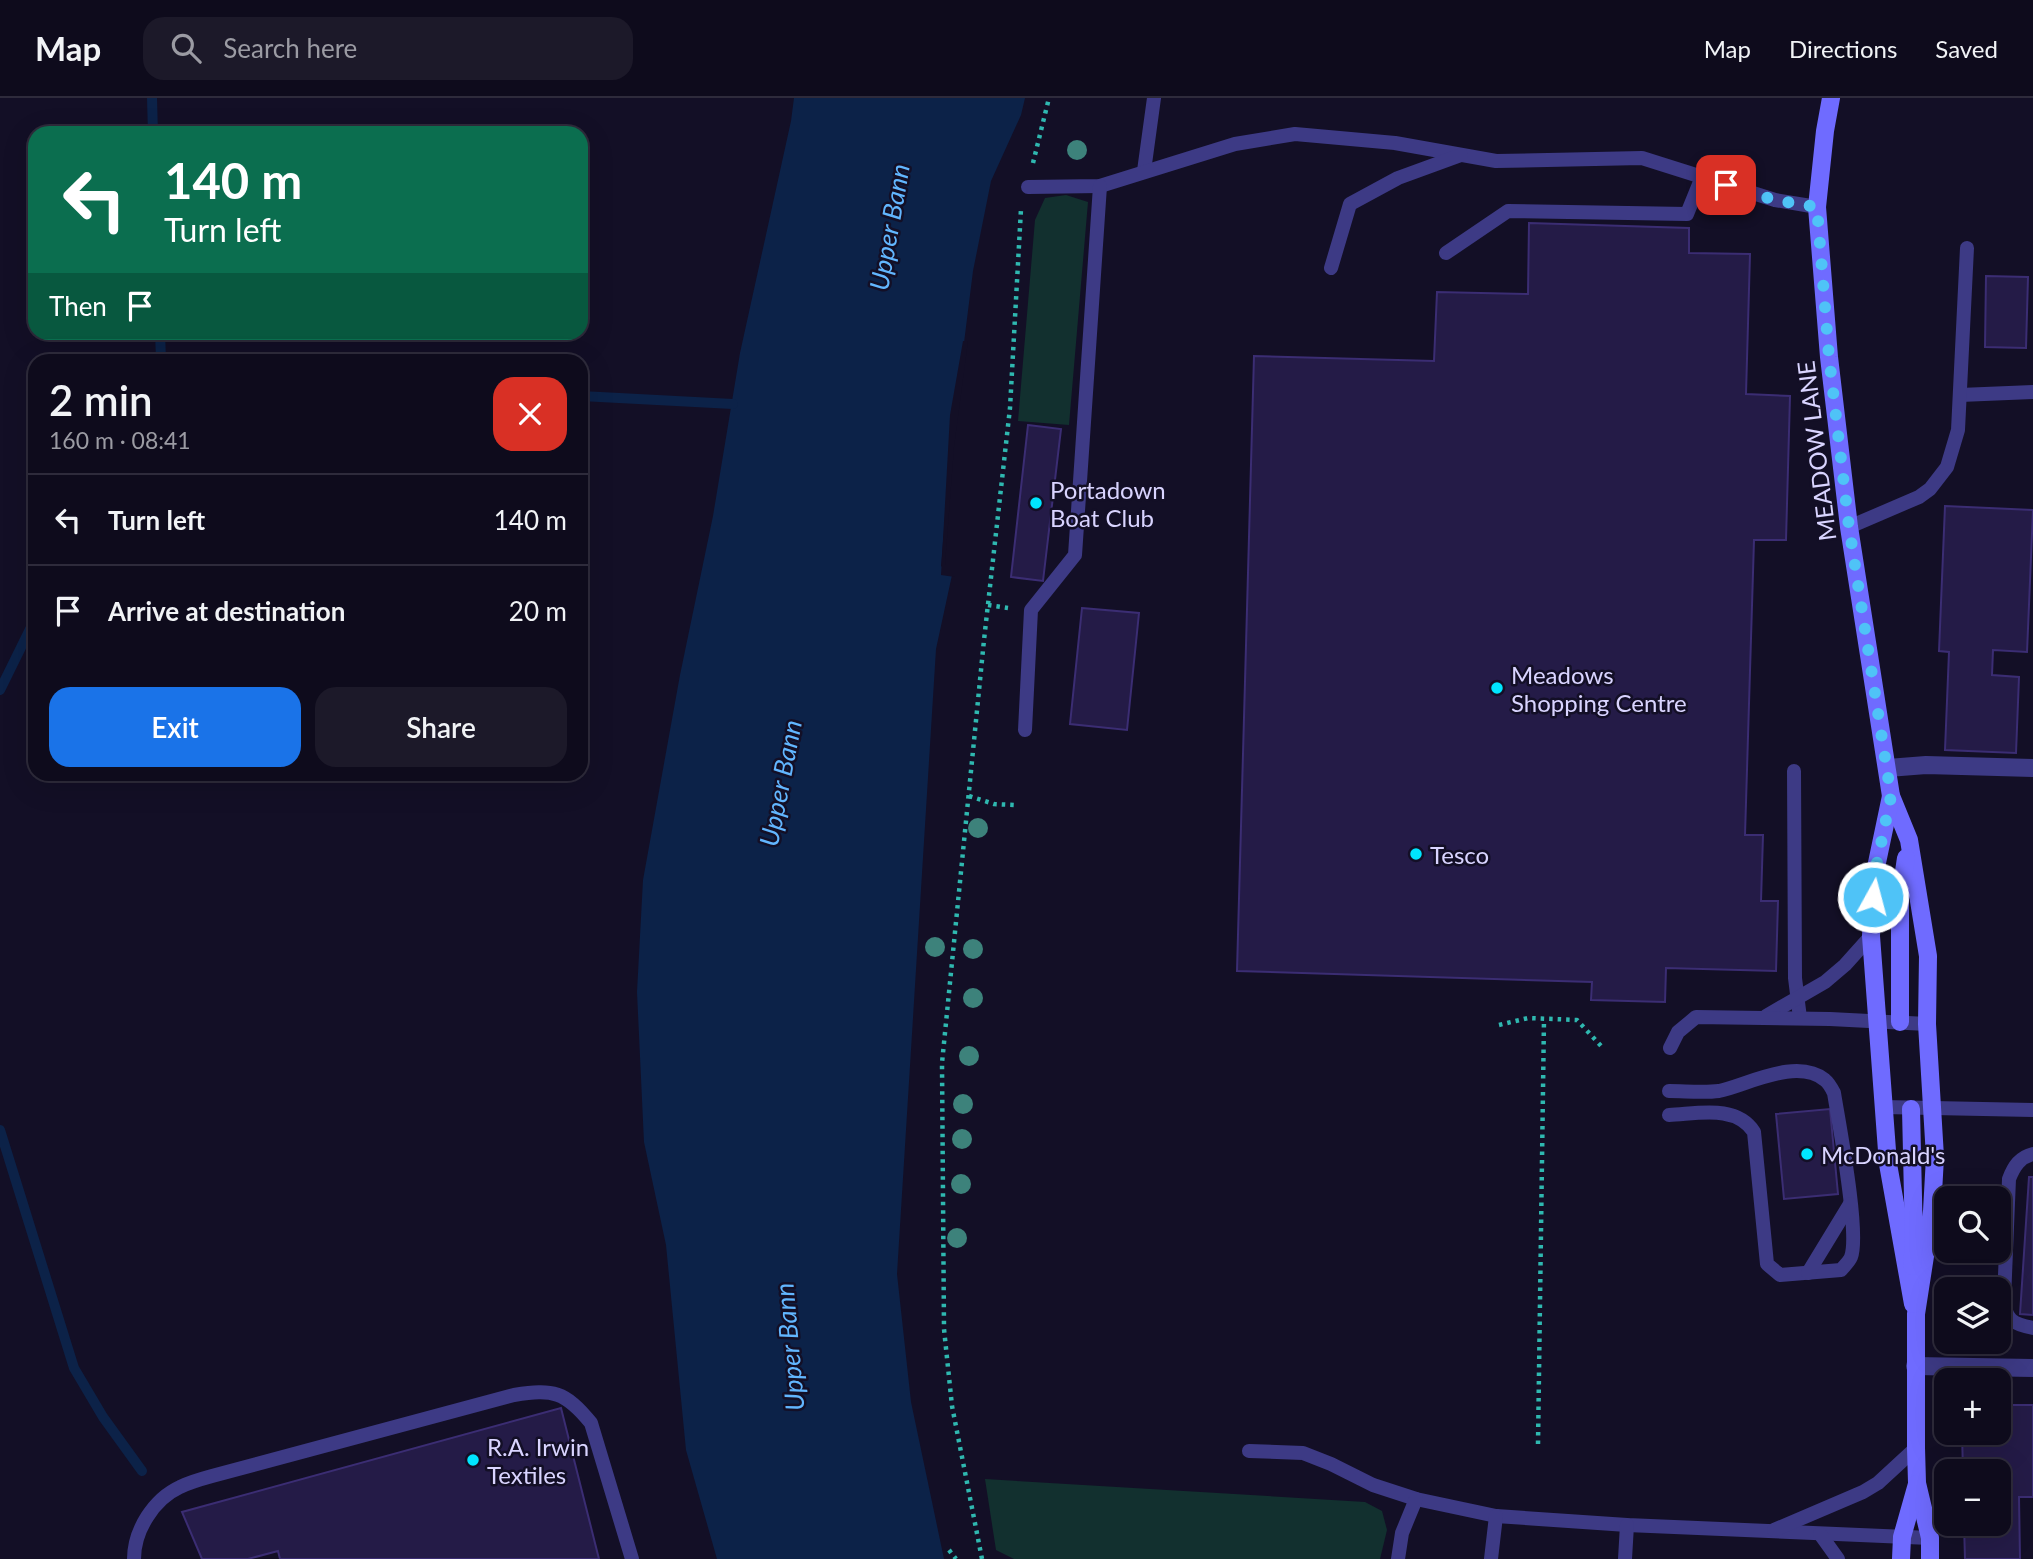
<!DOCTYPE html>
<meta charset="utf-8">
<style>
:root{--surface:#0e0b1c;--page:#1c1929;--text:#f1f3f6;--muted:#9b9ba3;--line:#2e2b3b;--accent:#1a73e8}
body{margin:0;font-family:Lato,sans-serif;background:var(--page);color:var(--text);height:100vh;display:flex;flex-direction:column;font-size:26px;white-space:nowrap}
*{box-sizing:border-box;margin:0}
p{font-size:23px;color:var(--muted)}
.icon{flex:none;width:38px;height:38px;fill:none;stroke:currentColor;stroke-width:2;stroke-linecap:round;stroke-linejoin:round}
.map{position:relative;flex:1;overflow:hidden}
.side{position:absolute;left:28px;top:256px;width:560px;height:427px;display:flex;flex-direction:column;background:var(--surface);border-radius:21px;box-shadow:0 7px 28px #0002,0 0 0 2px var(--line)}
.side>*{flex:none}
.guide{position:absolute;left:28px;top:28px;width:560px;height:214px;border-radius:21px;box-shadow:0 7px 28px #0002,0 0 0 2px var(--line);background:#0b6e4f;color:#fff;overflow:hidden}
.tools{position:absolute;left:1934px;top:1088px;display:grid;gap:14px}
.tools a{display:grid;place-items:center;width:77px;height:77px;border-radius:14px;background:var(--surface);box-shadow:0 7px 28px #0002,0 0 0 2px var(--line);font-size:35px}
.pin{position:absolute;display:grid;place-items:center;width:60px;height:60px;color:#fff;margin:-30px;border-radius:14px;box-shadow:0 4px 10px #0006}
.me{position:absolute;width:77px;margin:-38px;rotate:7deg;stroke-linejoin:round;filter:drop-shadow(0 0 5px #0008)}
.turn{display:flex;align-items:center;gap:24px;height:147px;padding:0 21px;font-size:32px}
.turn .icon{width:91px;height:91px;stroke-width:2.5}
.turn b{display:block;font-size:49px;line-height:60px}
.then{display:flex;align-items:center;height:66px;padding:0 21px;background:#0003;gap:14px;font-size:26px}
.round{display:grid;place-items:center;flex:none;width:74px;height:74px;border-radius:21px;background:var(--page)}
.headline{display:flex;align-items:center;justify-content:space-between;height:119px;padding:0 21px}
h1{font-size:42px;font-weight:600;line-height:52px}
.cta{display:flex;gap:14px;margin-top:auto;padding:14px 21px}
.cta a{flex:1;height:80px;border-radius:21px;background:var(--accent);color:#fff;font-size:28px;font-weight:600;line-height:80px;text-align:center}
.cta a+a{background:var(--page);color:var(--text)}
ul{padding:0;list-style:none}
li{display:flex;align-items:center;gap:21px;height:91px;padding:0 21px;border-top:2px solid var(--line)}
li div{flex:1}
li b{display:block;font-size:26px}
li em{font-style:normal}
header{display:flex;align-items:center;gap:42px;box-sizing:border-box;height:98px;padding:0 35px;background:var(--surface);border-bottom:2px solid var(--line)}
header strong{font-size:33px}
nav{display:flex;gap:38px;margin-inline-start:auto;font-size:24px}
.search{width:490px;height:63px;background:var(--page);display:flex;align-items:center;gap:18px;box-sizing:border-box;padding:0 24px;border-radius:21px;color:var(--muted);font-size:26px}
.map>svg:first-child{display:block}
.green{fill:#12302f}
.water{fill:#0c2248}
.pier{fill:#130f26}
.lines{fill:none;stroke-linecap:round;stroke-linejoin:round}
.stream{stroke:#0c2248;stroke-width:10}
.building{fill:#241b47;stroke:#3b2d73;stroke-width:2}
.path{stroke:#2fb8b0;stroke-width:4.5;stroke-dasharray:3.5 5;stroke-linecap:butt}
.lane{stroke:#3d3a85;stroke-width:14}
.street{stroke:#3d3a85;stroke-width:18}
.secondary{stroke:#6f6bff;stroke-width:18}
.tree{fill:#3d827b}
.route{stroke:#4fc3f7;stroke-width:12;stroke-dasharray:0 21.6}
.poi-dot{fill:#00e5ff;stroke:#130f26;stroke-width:2.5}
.labels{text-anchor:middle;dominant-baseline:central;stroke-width:5;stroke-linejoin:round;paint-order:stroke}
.street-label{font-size:24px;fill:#d9d4ff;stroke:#130f26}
.poi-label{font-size:24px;fill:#d9d4ff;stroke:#130f26;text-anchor:start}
.water-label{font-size:26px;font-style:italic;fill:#62b6ff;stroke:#130f26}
</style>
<header>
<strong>Map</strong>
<div class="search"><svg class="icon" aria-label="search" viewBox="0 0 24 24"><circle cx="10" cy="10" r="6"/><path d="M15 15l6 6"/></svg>Search here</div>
<nav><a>Map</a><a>Directions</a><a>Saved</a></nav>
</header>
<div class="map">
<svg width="2033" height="1461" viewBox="0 0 2033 1461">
<rect width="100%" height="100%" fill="#130f26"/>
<!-- green -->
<g class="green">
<path d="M1066 97 1088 104 1069 327 1018 323 1035 122 1045 100Z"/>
<path d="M985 1381 1365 1404 1382 1413 1387 1432 1380 1461H1014L996 1452Z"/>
</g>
<!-- water -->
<path class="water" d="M794 0H1025L1021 17 991 83 973 173 951 348 941 468 952 477 936 551 897 1176 911 1304 944 1461H717L686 1352 666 1147 644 1044 637 894 643 782 680 577 713 418 740 255 791 23Z"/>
<!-- pier -->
<path class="pier" d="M963 243H968L954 349 945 467 955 475V479L941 477 950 317Z"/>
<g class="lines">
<!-- stream -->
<g class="stream">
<path d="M152 0 153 35"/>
<path d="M160 234 161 262"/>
<path d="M581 298 733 306"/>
<path d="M0 592 35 521"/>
<path d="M0 1032 74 1270 103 1319 142 1373"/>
</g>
</g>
<!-- building -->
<g class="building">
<path d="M1529 125 1689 130V155L1750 156 1746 296 1790 298 1786 442H1754L1745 737H1763L1761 803H1778L1776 873 1666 870 1665 904 1591 902 1592 884 1237 873 1254 258 1434 263 1437 194 1528 196Z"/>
<path d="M1986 178 2028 179 2026 250 1985 249Z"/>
<path d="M1028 327 1061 331 1043 483 1011 479Z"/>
<path d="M1945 408 2033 412 2027 554 1993 552 1992 577 2019 579 2016 655 1945 652 1949 554 1939 553Z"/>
<path d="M1082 510 1139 515 1127 632 1070 626Z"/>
<path d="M1830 1011 1838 1096 1784 1101 1776 1016Z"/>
<path d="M2029 1079H2033V1217L2020 1216Z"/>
<path d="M1998 1307H2033V1399H2019L2020 1461H1965L1964 1426H1998V1374H1963L1962 1335H1998Z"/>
<path d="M561 1310 599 1461H280L278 1453 248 1461H202L182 1414Z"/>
</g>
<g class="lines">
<!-- path -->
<g class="path">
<path d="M1033 65 1049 0"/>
<path d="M988 507 1008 510"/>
<path d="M969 698 994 706 1014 707"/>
<path d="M1499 927 1528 920 1577 922 1603 950"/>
<path d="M1538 1346 1544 921"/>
<path d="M949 1452 956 1461"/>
<path d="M982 1461 952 1308 944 1231 942 965 984 542 1010 310 1021 111"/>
</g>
<!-- lane -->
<g class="lane">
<path d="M1144 73 1154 0"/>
<path d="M1028 89 1100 88 1235 46 1295 36 1395 45 1496 63 1642 60 1775 102 1817 109"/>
<path d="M1446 155 1508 113 1687 116 1702 79"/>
<path d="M1331 170 1350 106 1398 80 1461 57"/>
<path d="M1960 297 2033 294"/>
<path d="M1849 429 1919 399 1930 391 1947 369 1958 332 1967 150"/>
<path d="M1025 632 1031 512 1075 457 1100 88"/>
<path d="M1794 673 1795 880 1800 920"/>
<path d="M1766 918 1825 884 1845 867 1871 838"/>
<path d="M1670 950 1678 934 1696 919 1830 921 1927 926"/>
<path d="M1883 1009 2033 1012"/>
<path d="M1669 1017C1697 1016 1736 1006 1754 1034L1767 1166 1780 1177 1841 1172C1844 1168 1849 1164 1851 1159 1860 1135 1839 1026 1834 995 1832 991 1829 985 1825 982 1797 959 1747 987 1719 993 1703 995 1685 993 1669 993"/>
<path d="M2033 1056C2020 1059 2014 1068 2009 1081L2004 1201C2005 1222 2013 1226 2033 1230"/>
<path d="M1808 1175 1850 1106"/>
<path d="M1249 1353 1303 1355 1331 1366 1373 1387 1416 1401 1496 1418 1627 1427 1930 1440"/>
<path d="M1774 1432 1863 1394 1878 1385 1916 1350"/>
<path d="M1820 1436 1838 1461"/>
<path d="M134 1461C134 1432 154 1401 180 1389 190 1384 201 1381 212 1378L514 1297C553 1291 565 1293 591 1325L632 1461"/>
<path d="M1398 1461 1402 1435 1416 1401"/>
<path d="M1491 1461 1496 1418"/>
<path d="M1625 1461 1627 1427"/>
</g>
<!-- street -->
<g class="street">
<path d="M1888 670 1926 667 2033 670"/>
<path d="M1915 1268 2033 1270"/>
</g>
<!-- secondary -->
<g class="secondary">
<path d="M1831 0 1825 33 1817 109 1829 259 1849 429 1891 698 1909 742 1928 858 1927 926 1935 1059 1932 1113 1916 1216V1350L1917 1385 1930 1440V1461"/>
<path d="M1891 698 1874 779 1871 838 1888 1066 1913 1206"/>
<path d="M1900 924V800L1906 760"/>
<path d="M1911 1011 1914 1143 1912 1168"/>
<path d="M1901 1461 1902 1439 1917 1386"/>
</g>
</g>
<!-- trees -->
<g class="tree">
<circle cx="1077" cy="52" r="10"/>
<circle cx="978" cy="730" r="10"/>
<circle cx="935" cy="849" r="10"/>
<circle cx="973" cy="851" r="10"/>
<circle cx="973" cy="900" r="10"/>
<circle cx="969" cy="958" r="10"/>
<circle cx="963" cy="1006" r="10"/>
<circle cx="962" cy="1041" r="10"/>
<circle cx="961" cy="1086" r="10"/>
<circle cx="957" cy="1140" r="10"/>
</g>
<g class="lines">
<!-- route -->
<path class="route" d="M1726 87 1775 102 1817 109 1829 259 1849 429 1891 698 1874 779 1873 799"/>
</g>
<!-- markers -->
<g class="poi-dot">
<circle cx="1036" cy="405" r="7"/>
<circle cx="1497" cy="590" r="7"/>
<circle cx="1416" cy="756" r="7"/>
<circle cx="1807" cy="1056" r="7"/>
<circle cx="473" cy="1362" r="7"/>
</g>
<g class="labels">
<!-- street labels -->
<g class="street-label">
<text transform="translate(1816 353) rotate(-97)">MEADOW LANE</text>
</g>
<!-- poi labels -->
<g class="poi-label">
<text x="1050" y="391">Portadown<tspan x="1050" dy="28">Boat Club</tspan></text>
<text x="1511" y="576">Meadows<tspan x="1511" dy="28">Shopping Centre</tspan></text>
<text x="1430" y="756">Tesco</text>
<text x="1821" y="1056">McDonald's</text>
<text x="487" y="1348">R.A. Irwin<tspan x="487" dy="28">Textiles</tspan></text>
</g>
<!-- water labels -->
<g class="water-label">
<text transform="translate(889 129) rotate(-80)">Upper Bann</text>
<text transform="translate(780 685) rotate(-79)">Upper Bann</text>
<text transform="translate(789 1249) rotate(-95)">Upper Bann</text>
</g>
</g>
</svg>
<div class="tools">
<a><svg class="icon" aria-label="search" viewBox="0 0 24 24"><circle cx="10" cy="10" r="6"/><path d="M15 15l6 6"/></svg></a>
<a><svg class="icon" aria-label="layers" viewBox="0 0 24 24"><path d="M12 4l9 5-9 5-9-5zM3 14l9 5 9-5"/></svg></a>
<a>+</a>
<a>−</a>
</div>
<div class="pin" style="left:1726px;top:87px;background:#d93025"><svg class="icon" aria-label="arrive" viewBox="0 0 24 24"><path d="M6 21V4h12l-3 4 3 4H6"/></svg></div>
<svg class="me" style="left:1873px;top:799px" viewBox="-20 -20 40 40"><circle r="17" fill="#4fc3f7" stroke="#fff" stroke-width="3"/><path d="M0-11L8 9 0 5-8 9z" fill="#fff"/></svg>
<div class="guide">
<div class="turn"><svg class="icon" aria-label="left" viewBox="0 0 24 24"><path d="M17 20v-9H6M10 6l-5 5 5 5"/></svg><div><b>140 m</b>Turn left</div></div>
<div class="then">Then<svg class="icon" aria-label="arrive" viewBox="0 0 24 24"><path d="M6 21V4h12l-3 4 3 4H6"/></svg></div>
</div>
<section class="side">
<div class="headline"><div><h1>2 min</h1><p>160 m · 08:41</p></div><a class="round" style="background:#d93025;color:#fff"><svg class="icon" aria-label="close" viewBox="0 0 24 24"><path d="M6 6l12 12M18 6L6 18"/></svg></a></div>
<ul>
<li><svg class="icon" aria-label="left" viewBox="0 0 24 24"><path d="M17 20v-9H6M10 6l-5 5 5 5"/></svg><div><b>Turn left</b></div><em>140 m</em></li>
<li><svg class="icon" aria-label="arrive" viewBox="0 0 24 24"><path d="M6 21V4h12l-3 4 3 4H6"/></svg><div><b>Arrive at destination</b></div><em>20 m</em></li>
</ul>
<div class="cta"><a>Exit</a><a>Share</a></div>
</section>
</div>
